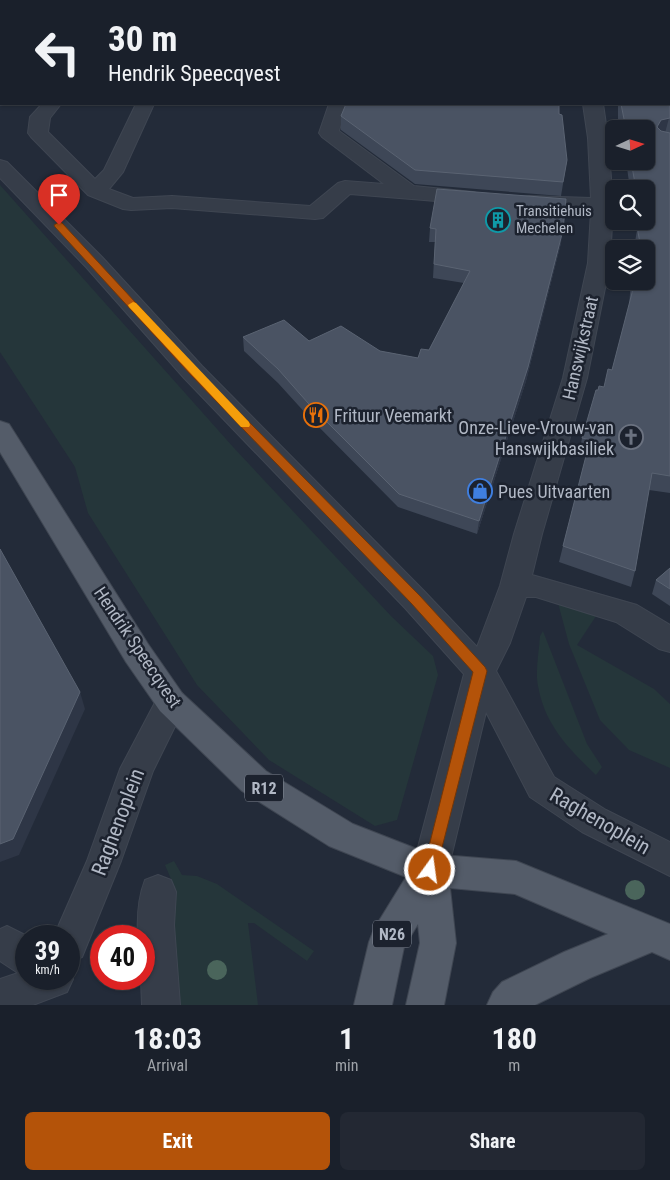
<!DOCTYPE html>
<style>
:root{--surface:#1a202b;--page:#232833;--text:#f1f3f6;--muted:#9fa3a9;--line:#383e47;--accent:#b45309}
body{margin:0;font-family:"Roboto Condensed",sans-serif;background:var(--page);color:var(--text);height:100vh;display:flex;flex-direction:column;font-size:19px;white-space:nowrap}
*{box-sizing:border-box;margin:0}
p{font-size:16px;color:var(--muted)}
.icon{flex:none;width:28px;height:28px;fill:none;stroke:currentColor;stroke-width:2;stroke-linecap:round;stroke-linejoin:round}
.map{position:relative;height:1005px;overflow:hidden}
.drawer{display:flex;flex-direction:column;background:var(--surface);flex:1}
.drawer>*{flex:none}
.banner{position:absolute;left:0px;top:0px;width:670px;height:105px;box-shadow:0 1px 4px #0004,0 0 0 1px var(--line);background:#1a202b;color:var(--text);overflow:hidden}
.needle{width:32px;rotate:86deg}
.fabs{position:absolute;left:605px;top:120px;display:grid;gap:10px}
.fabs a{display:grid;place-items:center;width:50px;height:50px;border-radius:8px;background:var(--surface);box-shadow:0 1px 4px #0004,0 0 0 1px var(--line);font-size:25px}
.speed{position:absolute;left:15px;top:925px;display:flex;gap:10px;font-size:25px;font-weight:700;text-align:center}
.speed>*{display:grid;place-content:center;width:65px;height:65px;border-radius:50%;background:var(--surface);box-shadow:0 1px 4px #0004,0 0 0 1px var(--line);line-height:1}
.speed small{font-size:12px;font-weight:400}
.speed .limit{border:8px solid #d22;background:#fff;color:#111}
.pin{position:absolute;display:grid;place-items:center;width:42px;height:42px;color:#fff;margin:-51px -21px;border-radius:50% 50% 50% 0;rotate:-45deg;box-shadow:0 0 5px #0007}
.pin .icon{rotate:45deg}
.me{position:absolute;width:55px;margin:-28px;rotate:14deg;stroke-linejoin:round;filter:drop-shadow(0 0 4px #0008)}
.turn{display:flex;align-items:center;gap:18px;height:105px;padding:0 25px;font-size:22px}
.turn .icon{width:65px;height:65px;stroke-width:2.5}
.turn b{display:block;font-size:35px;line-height:42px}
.eta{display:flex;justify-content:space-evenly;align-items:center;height:85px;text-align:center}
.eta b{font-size:30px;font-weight:700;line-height:35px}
.primary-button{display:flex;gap:10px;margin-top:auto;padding:10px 25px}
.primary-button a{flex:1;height:58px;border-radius:8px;background:var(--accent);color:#fff;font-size:20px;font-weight:700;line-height:58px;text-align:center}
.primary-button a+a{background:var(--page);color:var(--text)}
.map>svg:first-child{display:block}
.green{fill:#25363a}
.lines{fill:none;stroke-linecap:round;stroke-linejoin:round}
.minor-casing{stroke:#3f4652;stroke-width:2}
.major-casing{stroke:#3f4652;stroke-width:2}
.minor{fill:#363d49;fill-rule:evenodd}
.major{fill:#545c69;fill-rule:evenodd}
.tree{fill:#4a655b}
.wall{fill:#3e4757}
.shaded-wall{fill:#2e3646}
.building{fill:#4a5363;stroke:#5a6372}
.route{fill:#b45309;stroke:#753606}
.slow{fill:#f59e0b}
.labels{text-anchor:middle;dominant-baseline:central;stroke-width:5;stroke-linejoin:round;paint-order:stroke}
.far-poi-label{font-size:15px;fill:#b1b8c5;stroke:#1c222e;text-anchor:start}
.shield{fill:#1c222e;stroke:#848b98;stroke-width:1}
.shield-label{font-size:16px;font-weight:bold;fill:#b1b8c5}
.street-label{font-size:18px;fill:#b1b8c5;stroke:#1c222e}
.poi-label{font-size:18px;fill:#b1b8c5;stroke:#1c222e;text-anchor:start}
.near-street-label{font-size:21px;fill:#b1b8c5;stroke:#1c222e}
</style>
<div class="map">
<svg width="670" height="1005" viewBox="0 0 670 1005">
<rect width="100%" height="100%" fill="#232b39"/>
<!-- green -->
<g class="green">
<path d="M0 185 234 448 391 616 433 656 438 675 397 820 375 826 269 760 197 685 88 513 75 467 0 352Z"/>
<path d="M558 603 596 616 577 645 654 689 670 704V768L629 750 600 720 569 644Z"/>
<path d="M543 631 587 744 602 767 596 775C568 748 545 725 538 686 535 671 539 652 540 636Z"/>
<path d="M174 861 182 875 197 876 217 884 314 951 307 961 254 923H248L258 1005H181L173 970 171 930 174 886 165 865Z"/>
</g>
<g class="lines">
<defs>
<g id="minor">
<path d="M121 0H140L141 1H122Z"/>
<path d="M545 0H589L590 1H546Z"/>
<rect x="0" y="38" width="1" height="11"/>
<path d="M42 104H61L50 118 48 132 95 179 104 170 136 104H154L123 172 109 189 133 198 172 196 310 206 338 183 345 181 384 184 322 137 319 133 329 104H347L339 131 414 186 473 192 480 194 484 198 480 202 473 204 350 194 323 218 315 219 172 208 131 210 123 209 88 195 31 137 28 133 30 117Z"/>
<path d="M583 104H603L608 138 613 205 610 263 587 378 542 534 532 575 637 605 670 625V652L659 649 616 622 536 597H526L510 643 496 671 554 777 606 810 670 842V876L582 832 530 797 486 712 448 870 442 882 430 886 418 882 412 870 464 674 405 608 184 378 86 267 0 178V160L7 162 102 257 202 366 425 592 477 647 500 586 514 534 563 378 588 263 591 211 529 208 521 207 518 202 521 197 529 196 591 198 588 138Z"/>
<path d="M171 689 182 693 187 702 153 771 121 861 82 957 69 962V936H54L87 861 120 769 160 693Z"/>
<path d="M158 875 171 880 176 892 174 925 180 1005H142L141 979H144V936H138C137 917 138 898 145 880Z"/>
<path d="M7 926 27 936 26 979H69V970L73 979 67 992 33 1005H0V979L18 973 0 961V929Z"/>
</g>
<path id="major" d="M0 421 9 424 148 644 182 693 266 771 353 824 430 854 516 861 670 924V960L652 952 590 978 535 1005H487L493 992 502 982 564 952 608 934 515 894 450 888 456 943 444 1005H406L420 943 418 924 404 947 392 1005H354L369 942 374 929 406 877 329 846 242 791 160 711 126 662 0 452Z"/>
</defs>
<!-- minor casing -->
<use href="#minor" class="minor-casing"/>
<!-- major casing -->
<use href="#major" class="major-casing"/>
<!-- minor -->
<use href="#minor" class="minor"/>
<!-- major -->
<use href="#major" class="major"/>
</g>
<!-- trees -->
<g class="tree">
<circle cx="635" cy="890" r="10"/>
<circle cx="217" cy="970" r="10"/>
</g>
<!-- wall -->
<g class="wall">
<path d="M158 0H565V1H160Z"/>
<path d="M613 0H670V493L649 490 635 571 631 587 559 562 563 546 586 456 579 454 582 438 598 390 604 387 612 370 629 306 631 281H646V249H634V248L637 230 636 221H646V189H630L626 161H646V129H620L618 120V104H669V1H613Z"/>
<path d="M346 104H561V106H559V114L567 160 561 196 415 184 341 130V116Z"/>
<path d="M430 228 561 243 526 381 477 534 398 507 308 416 278 383 244 351 243 337 309 341 380 351 418 358 429 350 464 283 433 278 435 242H429Z"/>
<path d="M670 568V606L652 594 656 580Z"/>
</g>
<!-- shaded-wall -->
<g class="shaded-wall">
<path d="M669 118 665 133 657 135V127L661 120Z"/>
<path d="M563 230 561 243 526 381 477 534 479 521Z"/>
<path d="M80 692 85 709 19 855 0 862V844Z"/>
</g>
<!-- building -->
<g class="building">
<path d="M175 0H389V1H177Z"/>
<path d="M427 0H565V1H454Z"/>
<path d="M616 0H670V118L661 120 657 127 661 131 670 133V476L652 473 635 571 563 546 587 452 595 445 591 440 582 438 596 390H598L599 386 604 387 608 369 612 370 632 293 634 281H646V249H636L637 243H640L638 232 639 221H646V189H636L631 161H646V129H626L621 104H669V1H616Z"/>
<path d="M346 104H559V114L562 115 567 160 563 182 415 170 341 116Z"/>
<path d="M437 189 566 199 563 230 528 367 479 521 399 494 308 403 278 369 243 337 284 320 309 341 341 326 380 351 418 358 421 349 429 350 470 271 434 264 436 229 430 228Z"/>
<path d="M0 549 80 692 13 839 0 844Z"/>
<path d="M670 568V589L656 580Z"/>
</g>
<!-- route -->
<path class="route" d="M59 222 62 223 197 369 420 596 485 667 487 671 435 875 430 877 425 875 423 870 473 672 411 603 190 374 55 227 54 225Z"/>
<!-- slow -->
<path class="slow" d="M133 302 136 303 249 422 250 425 249 427H241L129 307 128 305Z"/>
<!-- icons -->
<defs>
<symbol id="building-ring" viewBox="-11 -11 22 22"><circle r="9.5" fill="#1c222e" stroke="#0f9aa8" stroke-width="1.5"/><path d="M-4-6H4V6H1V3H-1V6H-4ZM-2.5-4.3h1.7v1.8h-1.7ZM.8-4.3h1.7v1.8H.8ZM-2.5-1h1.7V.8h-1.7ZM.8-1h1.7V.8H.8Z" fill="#0f9aa8"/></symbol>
<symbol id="restaurant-ring" viewBox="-11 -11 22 22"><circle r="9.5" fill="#1c222e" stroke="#e8710a" stroke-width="1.5"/><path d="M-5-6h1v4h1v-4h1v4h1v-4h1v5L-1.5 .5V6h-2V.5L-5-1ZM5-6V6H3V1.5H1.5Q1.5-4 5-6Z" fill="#e8710a"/></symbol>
<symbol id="church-ring" viewBox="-11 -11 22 22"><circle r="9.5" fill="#1c222e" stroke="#6b7280" stroke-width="1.5"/><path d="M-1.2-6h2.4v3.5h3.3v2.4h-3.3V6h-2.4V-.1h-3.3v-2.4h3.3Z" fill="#6b7280"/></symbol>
<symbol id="shop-ring" viewBox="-11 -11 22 22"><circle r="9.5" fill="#1c222e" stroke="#3f7fe0" stroke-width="1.5"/><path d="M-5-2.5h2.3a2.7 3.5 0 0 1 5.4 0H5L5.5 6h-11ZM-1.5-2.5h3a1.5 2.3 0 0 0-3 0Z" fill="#3f7fe0"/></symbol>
</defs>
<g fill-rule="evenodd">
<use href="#building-ring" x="484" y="206" width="28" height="28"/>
<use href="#restaurant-ring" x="302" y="401" width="28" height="28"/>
<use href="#church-ring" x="617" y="423" width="28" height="28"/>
<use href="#shop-ring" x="466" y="477" width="28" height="28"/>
</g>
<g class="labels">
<!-- far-poi labels -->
<g class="far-poi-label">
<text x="516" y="211">Transitiehuis<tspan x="516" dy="17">Mechelen</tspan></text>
</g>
<!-- shield labels -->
<g class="shield">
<rect x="245" y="774.5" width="38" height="27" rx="4"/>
<rect x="373" y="920.5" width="38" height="27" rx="4"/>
</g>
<g class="shield-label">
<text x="264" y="788">R12</text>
<text x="392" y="934">N26</text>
</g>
<!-- street labels -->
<g class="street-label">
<text transform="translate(580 348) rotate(-77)">Hanswijkstraat</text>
<text transform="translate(138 647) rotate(56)">Hendrik Speecqvest</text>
</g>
<!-- poi labels -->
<g class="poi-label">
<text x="334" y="415">Frituur Veemarkt</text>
<text x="614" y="427" text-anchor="end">Onze-Lieve-Vrouw-van<tspan x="614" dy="21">Hanswijkbasiliek</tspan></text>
<text x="498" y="491">Pues Uitvaarten</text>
</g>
<!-- near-street labels -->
<g class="near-street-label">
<text transform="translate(600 821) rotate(30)">Raghenoplein</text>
<text transform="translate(118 822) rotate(-69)">Raghenoplein</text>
</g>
</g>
</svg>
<div class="fabs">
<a><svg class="needle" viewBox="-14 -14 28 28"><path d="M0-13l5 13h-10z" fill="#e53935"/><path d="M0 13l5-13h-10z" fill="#9fa3a9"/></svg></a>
<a><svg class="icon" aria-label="search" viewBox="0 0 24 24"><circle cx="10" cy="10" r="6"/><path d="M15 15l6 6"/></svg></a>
<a><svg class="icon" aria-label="layers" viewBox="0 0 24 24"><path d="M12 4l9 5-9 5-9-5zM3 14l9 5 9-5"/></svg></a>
</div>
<div class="speed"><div>39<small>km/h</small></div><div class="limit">40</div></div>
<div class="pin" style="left:59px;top:225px;background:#d93025"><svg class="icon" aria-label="arrive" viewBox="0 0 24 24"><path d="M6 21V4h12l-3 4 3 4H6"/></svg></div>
<svg class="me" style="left:430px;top:870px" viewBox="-20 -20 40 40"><circle r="17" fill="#b45309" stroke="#fff" stroke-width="3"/><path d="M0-11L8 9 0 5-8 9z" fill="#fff"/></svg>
<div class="banner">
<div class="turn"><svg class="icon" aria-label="left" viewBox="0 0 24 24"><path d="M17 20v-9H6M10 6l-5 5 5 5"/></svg><div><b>30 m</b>Hendrik Speecqvest</div></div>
</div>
</div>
<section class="drawer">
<div class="eta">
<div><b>18:03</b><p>Arrival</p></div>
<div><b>1</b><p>min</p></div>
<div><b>180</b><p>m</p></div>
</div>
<div class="primary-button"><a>Exit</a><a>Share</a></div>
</section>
